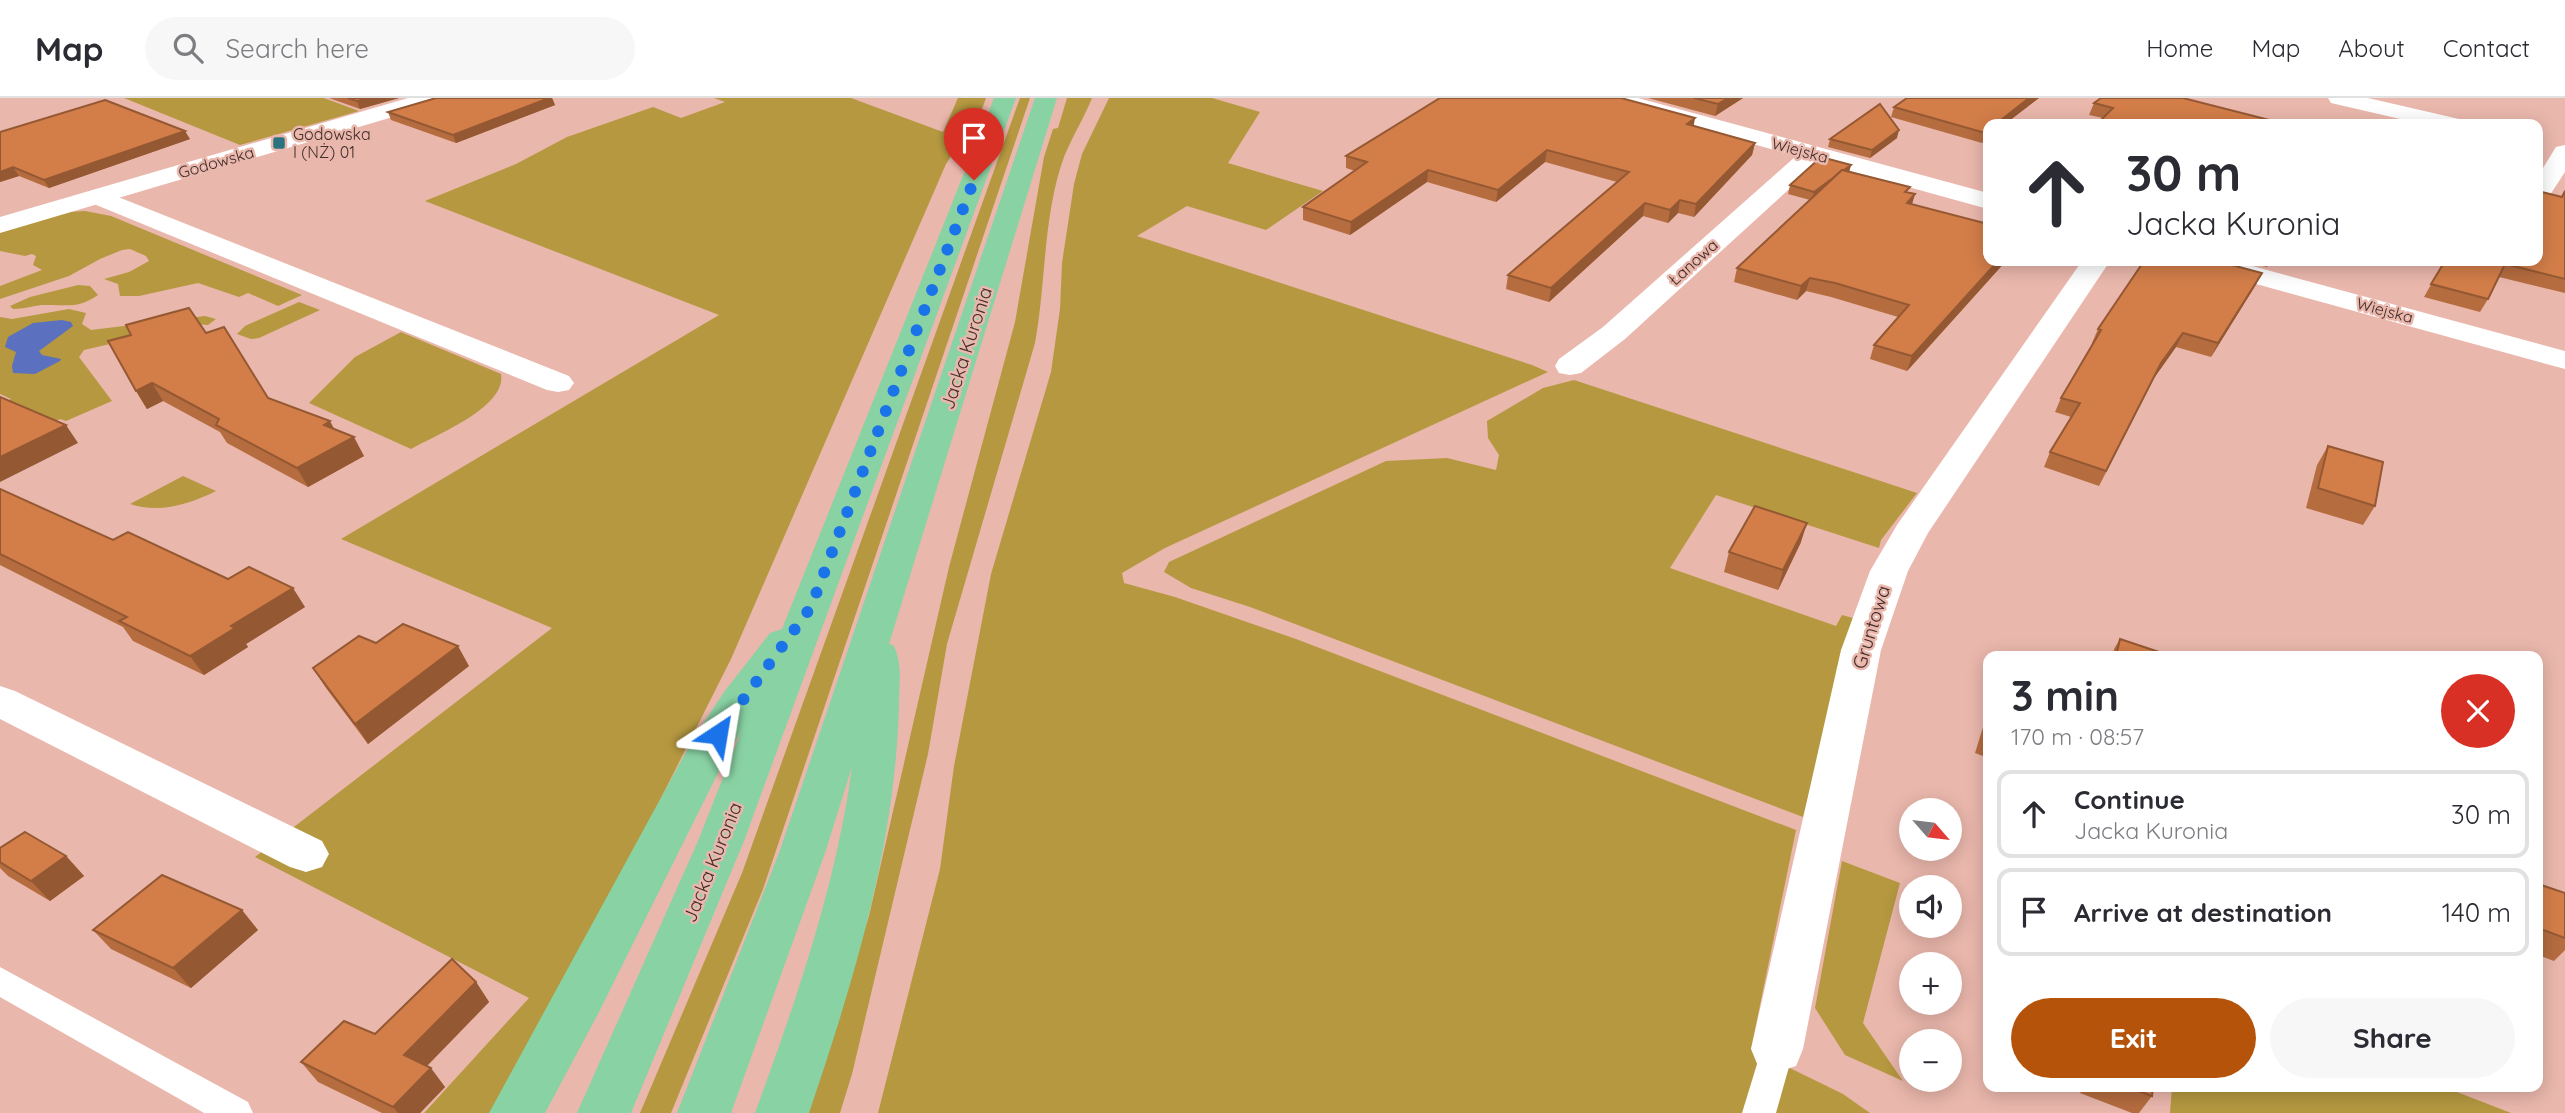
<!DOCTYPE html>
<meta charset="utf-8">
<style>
:root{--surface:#fff;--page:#f7f7f7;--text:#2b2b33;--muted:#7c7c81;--line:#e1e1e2;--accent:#b45309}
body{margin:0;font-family:Quicksand,sans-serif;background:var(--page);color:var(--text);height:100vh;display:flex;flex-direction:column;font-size:26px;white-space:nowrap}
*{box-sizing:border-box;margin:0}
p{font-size:23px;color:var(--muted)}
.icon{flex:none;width:38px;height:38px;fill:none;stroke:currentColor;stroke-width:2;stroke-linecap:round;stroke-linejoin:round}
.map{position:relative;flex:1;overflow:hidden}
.panel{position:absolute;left:1983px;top:553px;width:560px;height:441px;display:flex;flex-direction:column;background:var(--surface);border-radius:14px;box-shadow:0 4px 18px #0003}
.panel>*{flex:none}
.hud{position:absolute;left:1983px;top:21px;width:560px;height:147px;border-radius:14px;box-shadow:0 4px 18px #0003;background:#fff;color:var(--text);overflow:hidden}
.needle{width:46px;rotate:118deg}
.buttons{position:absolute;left:1899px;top:700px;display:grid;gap:14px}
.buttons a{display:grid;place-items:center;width:63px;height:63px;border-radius:50%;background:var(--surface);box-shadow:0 4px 18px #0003;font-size:35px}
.pin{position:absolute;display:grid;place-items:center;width:60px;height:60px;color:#fff;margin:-72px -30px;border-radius:50% 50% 50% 0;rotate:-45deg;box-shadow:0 0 7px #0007}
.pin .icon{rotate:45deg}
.me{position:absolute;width:77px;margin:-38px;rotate:33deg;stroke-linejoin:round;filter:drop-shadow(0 0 5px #0008)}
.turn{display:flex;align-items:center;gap:24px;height:147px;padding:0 28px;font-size:32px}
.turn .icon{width:91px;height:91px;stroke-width:2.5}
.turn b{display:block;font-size:49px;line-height:60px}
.round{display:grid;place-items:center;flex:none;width:74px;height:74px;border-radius:37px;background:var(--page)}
.head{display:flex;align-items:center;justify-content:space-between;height:119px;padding:0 28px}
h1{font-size:42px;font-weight:700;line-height:52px}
.primary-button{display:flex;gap:14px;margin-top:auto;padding:14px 28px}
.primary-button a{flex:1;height:80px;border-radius:42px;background:var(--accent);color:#fff;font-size:28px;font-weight:700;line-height:80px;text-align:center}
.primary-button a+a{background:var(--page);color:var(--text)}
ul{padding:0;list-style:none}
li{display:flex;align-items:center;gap:21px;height:88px;margin:0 14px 10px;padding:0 14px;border:4px solid var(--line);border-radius:14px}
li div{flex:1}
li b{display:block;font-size:26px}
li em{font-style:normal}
header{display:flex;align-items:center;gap:42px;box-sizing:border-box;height:98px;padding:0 35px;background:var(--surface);border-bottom:2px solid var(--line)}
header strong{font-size:33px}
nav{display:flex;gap:38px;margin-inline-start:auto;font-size:24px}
.search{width:490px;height:63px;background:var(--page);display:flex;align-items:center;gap:18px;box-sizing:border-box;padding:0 24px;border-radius:38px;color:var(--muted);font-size:26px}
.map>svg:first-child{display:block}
.green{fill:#b59840}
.water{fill:#5b70bf}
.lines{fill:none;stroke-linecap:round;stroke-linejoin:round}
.service{fill:#fff;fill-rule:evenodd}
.minor{fill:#fff;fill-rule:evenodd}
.tertiary{fill:#fff;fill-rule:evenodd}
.primary{fill:#89d2a3;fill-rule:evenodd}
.wall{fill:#b56c3f}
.shaded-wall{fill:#945833}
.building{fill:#d37e49;stroke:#945833;stroke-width:2}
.route{stroke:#1a73e8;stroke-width:12;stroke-dasharray:0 21.6}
.poi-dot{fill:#2c7380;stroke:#eab7ac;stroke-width:2.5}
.labels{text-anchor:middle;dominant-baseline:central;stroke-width:5;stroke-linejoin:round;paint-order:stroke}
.far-poi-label{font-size:16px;fill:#412d29;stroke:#eab7ac;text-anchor:start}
.far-street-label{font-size:16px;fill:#412d29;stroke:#eab7ac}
.street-label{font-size:19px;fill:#412d29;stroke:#eab7ac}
</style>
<header>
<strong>Map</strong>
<div class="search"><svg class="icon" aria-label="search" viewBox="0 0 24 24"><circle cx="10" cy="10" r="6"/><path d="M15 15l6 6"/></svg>Search here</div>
<nav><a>Home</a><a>Map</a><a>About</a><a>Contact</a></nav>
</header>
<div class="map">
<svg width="2565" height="1015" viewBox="0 0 2565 1015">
<rect width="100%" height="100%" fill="#eab7ac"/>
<!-- green -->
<g class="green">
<path d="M124 0H324L359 13 240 47Z"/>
<path d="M714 0H851L943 34 958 0H986L982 11 946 66 731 561 659 704 491 1015H424L529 900 255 759 552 530 341 441 719 217 425 103 516 66 567 39 653 9 681 20 725 4Z"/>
<path d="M1020 0H1030L763 791 671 1015H640L742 775Z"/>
<path d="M1067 0H1092C1084 20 1072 39 1064 59 1043 116 1046 186 1035 245L947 546 928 656 852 976 840 1015H807L869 818 949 469 1015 224 1044 59 1053 31 1058 30Z"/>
<path d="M1109 0H1212L1260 14 1228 65 1323 93 1266 132 1187 108 1137 138 1532 267 1548 274 1165 450 1122 475 1124 485 1175 499 1296 541 1796 732 1751 951 1843 996 1870 1015H878L940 771 954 668 991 476 1051 274 1060 211 1062 165 1074 86 1082 56Z"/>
<path d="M85 113 111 118 302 197 278 208 248 195 239 199 198 185 139 198H120L118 186 104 181 129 174 149 163 146 158 130 151 122 152 100 161 69 178 0 201V188L42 172 33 167 36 158 32 156 25 158 0 153V134L69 114Z"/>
<path d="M78 187 90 188 98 197C76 212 66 206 42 207 32 208 23 211 13 211L10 208 30 199Z"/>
<path d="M299 204 320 212 259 240 251 241 237 236 245 228Z"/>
<path d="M69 211 86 215 82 226 91 232 205 218 216 221 208 227 196 226 84 252 79 259 112 303 66 323 60 321 5 348 0 306 11 301 0 296V219L12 221Z"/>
<path d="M401 234 501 276C507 309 436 337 411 351L309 305 355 259Z"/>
<path d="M1574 282 1917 395 1881 442 1879 450 1716 397 1670 470 1836 528 1842 517 1853 520 1803 719 1250 509 1191 490 1164 474 1169 464 1386 363 1447 360 1496 372 1499 357 1488 340 1487 323 1543 290Z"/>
<path d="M183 378 216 393C190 406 159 416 130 406Z"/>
<path d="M1842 763 1900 785 1863 925 1903 983 1845 957 1815 910Z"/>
<path d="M2172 989H2444L2511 1015H2170Z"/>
</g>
<!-- water -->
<path class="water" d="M62 222 71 224 73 228 39 253 42 257 61 261 60 263 35 276 13 275 12 268 16 254 5 249 8 239 33 225Z"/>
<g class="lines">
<!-- service -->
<g class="service">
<path d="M0 869 248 1004 253 1015H204L0 899Z"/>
<path d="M1777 936 1789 940 1794 951 1776 1015H1742L1765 940Z"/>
</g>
<!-- minor -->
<g class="minor">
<path d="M2328 0H2368L2459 21 2463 26H2422L2331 5Z"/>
<path d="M2565 47V74L2550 97 2538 99V78L2556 49Z"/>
<path d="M1813 49 1822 51 1825 56 1822 61 1625 241 1581 275 1570 277 1559 275 1555 268 1559 261 1603 229 1804 51Z"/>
<path d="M98 91 569 278 574 285 569 292 558 294 547 292 89 104 85 99 89 94Z"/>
<path d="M2082 163H2110L1928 435 1908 473 1881 552 1803 951 1796 968 1777 974 1758 968 1751 951 1841 552 1870 473 1897 427Z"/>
<path d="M0 588 15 593 322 743 329 756 322 769 306 774 290 769 0 621Z"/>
</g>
<!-- tertiary -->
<g class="tertiary">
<path d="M408 0H443L440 5 0 135V119Z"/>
<path d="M1601 0H1638L1988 95V111L1604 5Z"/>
<path d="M2190 163H2234L2565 253V271L2194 169Z"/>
</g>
<!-- primary -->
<g class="primary">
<path d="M994 0H1016L744 743 631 1015H577L698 743 741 634 727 657 598 916 545 1015H489L693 641 724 594 770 535 782 531Z"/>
<path d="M1035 0H1057L889 546 893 547C903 564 899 586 899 604 896 746 854 882 809 1015H755C796 903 836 788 852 669L825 755 731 1015H677L779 755Z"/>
</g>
</g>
<!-- wall -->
<g class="wall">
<path d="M329 0H399L360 11Z"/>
<path d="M436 0H552L555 7 456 45 391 22 388 14Z"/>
<path d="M1648 0H1743L1715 18Z"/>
<path d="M1907 0H2039L2005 26H1988L1982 45 1891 19 1894 9Z"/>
<path d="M2183 0 2103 20 2089 17 2094 5Z"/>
<path d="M1694 28 1755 45 1752 57 1694 119 1678 115 1668 125 1643 118 1549 204 1506 191 1508 177 1617 84 1545 64 1496 104 1427 84 1350 137 1303 122V109L1355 73 1346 70V58Z"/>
<path d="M0 34 190 41 49 90 19 78 0 84Z"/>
<path d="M1897 40 1870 60 1828 49 1830 41Z"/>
<path d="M1851 67 1849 73 1909 95 1912 106 1988 163H2006L1907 273 1870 261 1874 247 1898 219 1831 199 1806 193 1797 202 1734 184 1737 170 1810 102 1788 96 1790 87Z"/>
<path d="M2565 92V195L2499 179 2488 201 2480 214 2424 199 2444 163 2561 99Z"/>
<path d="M2243 163H2271L2267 169Z"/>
<path d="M2262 175 2255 188 2211 259 2176 249 2154 280 2099 388 2044 369 2050 354 2071 319 2055 314 2061 300 2093 245H2092L2098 231Z"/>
<path d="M206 235 268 300 335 331 364 358 308 389 227 345 220 334 163 303 147 311 136 293Z"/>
<path d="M2328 348 2375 408 2363 427 2306 410 2317 367Z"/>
<path d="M0 391 113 442 305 509 246 546 248 549 204 577 133 543 123 529 0 467Z"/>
<path d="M1801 444 1778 492 1724 474 1729 454Z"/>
<path d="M2120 541 2171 558H2113L2114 551Z"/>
<path d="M376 545 469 568 368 646 326 590 313 570Z"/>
<path d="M1988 613V660L1975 655Z"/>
<path d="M0 750 66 758 84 778 50 803 8 778 0 770Z"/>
<path d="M2538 786 2565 795V852L2554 863 2538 857Z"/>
<path d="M93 832H258L191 890 111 851Z"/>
<path d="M476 884 489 904 427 968 445 989 420 1015H382L318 984 301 964 375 936Z"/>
<path d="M2081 989H2153L2152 998 2139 1015H2132L2080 995Z"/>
</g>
<!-- shaded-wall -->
<g class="shaded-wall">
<path d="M368 0H399L360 11 357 3Z"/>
<path d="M549 0H552L555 7 456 45 453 37Z"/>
<path d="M1728 0H1743L1715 18 1718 6Z"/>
<path d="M2029 0H2039L2005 26H1996Z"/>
<path d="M1695 20 1693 32 1687 26Z"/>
<path d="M1899 32 1897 40 1870 60 1872 52Z"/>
<path d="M1988 32V40L1982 45 1985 35Z"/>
<path d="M185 33 190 41 49 90 44 82Z"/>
<path d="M1755 45 1752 57 1694 119 1696 106Z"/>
<path d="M1547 52 1545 64 1496 104 1498 92Z"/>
<path d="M1851 67 1849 75 1812 103 1814 94Z"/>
<path d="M13 69 19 78 0 84V74Z"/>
<path d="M1428 72 1427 84 1350 137 1351 124Z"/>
<path d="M1915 96 1911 110 1907 105Z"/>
<path d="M1680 102 1678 115 1668 125 1670 112Z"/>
<path d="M1645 105 1643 118 1549 204 1551 190Z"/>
<path d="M1998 163H2006L1907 273 1912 258Z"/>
<path d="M2262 175 2255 188 2211 259 2218 245Z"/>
<path d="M1810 180 1806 193 1797 202 1801 188Z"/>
<path d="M2183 235 2176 249 2154 280 2099 388 2161 265Z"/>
<path d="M152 285 163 303 147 311 136 293Z"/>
<path d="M330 323 340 342 324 327Z"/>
<path d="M66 327 78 345 0 384V359Z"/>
<path d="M354 339 364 358 308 389 297 370Z"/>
<path d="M1807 425 1801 444 1778 492 1783 472Z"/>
<path d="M293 490 305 509 246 546 248 549 204 577 190 558 231 528Z"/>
<path d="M458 548 469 568 368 646 355 626Z"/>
<path d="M66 758 84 778 50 803 31 783Z"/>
<path d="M242 812 258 832 191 890 173 870Z"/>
<path d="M476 884 489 904 419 976 404 957Z"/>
<path d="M431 970 445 989 420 1015H398L393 1009Z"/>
</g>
<!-- building -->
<g class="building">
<path d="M348 0H368L357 3Z"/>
<path d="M436 0H549L453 37 388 14Z"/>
<path d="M1440 0H1621L1695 20 1687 26 1755 45 1696 106 1680 102 1670 112 1645 105 1551 190 1508 177 1629 74 1547 52 1498 92 1428 72 1351 124 1303 109 1367 64 1346 58Z"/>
<path d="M1694 0H1728L1718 6Z"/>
<path d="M1907 0H2029L1996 26H1988V32L1985 35 1894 9Z"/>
<path d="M2101 0H2183L2285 26H2097L2113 10 2094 5Z"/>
<path d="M105 2 185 33 44 82 13 69 0 74V34Z"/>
<path d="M1880 6 1899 32 1872 52 1830 41Z"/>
<path d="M1821 59 1851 67 1844 72H1842L1833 80 1814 94 1790 87Z"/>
<path d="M1842 72 1910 89 1905 94 1915 96 1907 105 1988 126V163H1998L1912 258 1874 247 1909 207 1835 185 1810 180 1801 188 1737 170Z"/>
<path d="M2538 93 2562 99 2565 93V181L2505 166 2488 201 2431 186 2445 163H2538Z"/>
<path d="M2144 163H2217L2262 175 2218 245 2183 235 2161 265 2106 373 2050 354 2080 305 2061 300 2101 232 2098 231Z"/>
<path d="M189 210 206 235 224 229 268 300 330 323 324 327 354 339 297 370 216 327 219 321 152 285 136 293 108 243 131 237 126 227Z"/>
<path d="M0 299 66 327 0 359Z"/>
<path d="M2328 348 2383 364 2375 408 2318 390Z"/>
<path d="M0 391 113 442 128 434 228 481 249 469 293 490 231 528 235 530 190 558 119 523 127 519 0 456Z"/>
<path d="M1755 408 1807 425 1783 472 1729 454Z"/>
<path d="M403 526 458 548 355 626 313 570 359 538 376 545Z"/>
<path d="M2120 541 2171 558H2116Z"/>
<path d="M1988 621V636L1984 635Z"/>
<path d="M25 734 66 758 31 783 0 764V750Z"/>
<path d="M162 777 242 812 173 870 93 832Z"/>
<path d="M2538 786 2565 795V840L2538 830Z"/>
<path d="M452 861 476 884 404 957 431 970 393 1009 301 964 344 923 375 936Z"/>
<path d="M2128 989H2153L2152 998Z"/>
</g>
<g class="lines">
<!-- route -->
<path class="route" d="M718 636 811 509 974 82"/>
</g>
<!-- markers -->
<rect class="poi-dot" x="272" y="38" width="14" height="14" rx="3.5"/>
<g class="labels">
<!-- far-poi labels -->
<g class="far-poi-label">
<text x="293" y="36">Godowska<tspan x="293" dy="18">I (NŻ) 01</tspan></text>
</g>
<!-- far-street labels -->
<g class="far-street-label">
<text transform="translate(1800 52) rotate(15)">Wiejska</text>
<text transform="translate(216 64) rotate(-16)">Godowska</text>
<text transform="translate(1693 164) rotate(-42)">Łanowa</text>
<text transform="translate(2385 212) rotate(15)">Wiejska</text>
</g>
<!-- street labels -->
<g class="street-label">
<text transform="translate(966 250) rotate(-72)">Jacka Kuronia</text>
<text transform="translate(1871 529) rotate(-73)">Gruntowa</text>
<text transform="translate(712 764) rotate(-68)">Jacka Kuronia</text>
</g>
</g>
</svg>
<div class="buttons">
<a><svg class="needle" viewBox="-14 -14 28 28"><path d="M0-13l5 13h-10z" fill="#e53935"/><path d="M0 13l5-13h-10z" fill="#7c7c81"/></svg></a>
<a><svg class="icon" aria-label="sound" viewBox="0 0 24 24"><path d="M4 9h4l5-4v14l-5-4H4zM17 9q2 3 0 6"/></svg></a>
<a>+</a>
<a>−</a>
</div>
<div class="pin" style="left:974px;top:82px;background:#d93025"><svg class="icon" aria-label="arrive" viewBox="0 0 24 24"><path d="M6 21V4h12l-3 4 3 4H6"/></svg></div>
<svg class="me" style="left:718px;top:636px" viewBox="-20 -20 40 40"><path d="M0-17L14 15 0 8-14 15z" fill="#1a73e8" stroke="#fff" stroke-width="4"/></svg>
<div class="hud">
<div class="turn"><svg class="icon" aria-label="ahead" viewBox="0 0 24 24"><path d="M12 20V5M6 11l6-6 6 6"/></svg><div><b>30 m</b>Jacka Kuronia</div></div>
</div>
<section class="panel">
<div class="head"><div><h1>3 min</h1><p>170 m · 08:57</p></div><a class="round" style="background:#d93025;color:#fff"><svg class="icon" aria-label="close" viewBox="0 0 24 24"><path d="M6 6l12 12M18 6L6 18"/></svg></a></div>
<ul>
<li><svg class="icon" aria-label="ahead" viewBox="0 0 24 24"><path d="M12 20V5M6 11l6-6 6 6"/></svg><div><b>Continue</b><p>Jacka Kuronia</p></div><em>30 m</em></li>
<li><svg class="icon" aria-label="arrive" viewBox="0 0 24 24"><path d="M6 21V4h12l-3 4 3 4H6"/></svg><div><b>Arrive at destination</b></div><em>140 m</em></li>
</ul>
<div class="primary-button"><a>Exit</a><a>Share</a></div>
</section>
</div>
